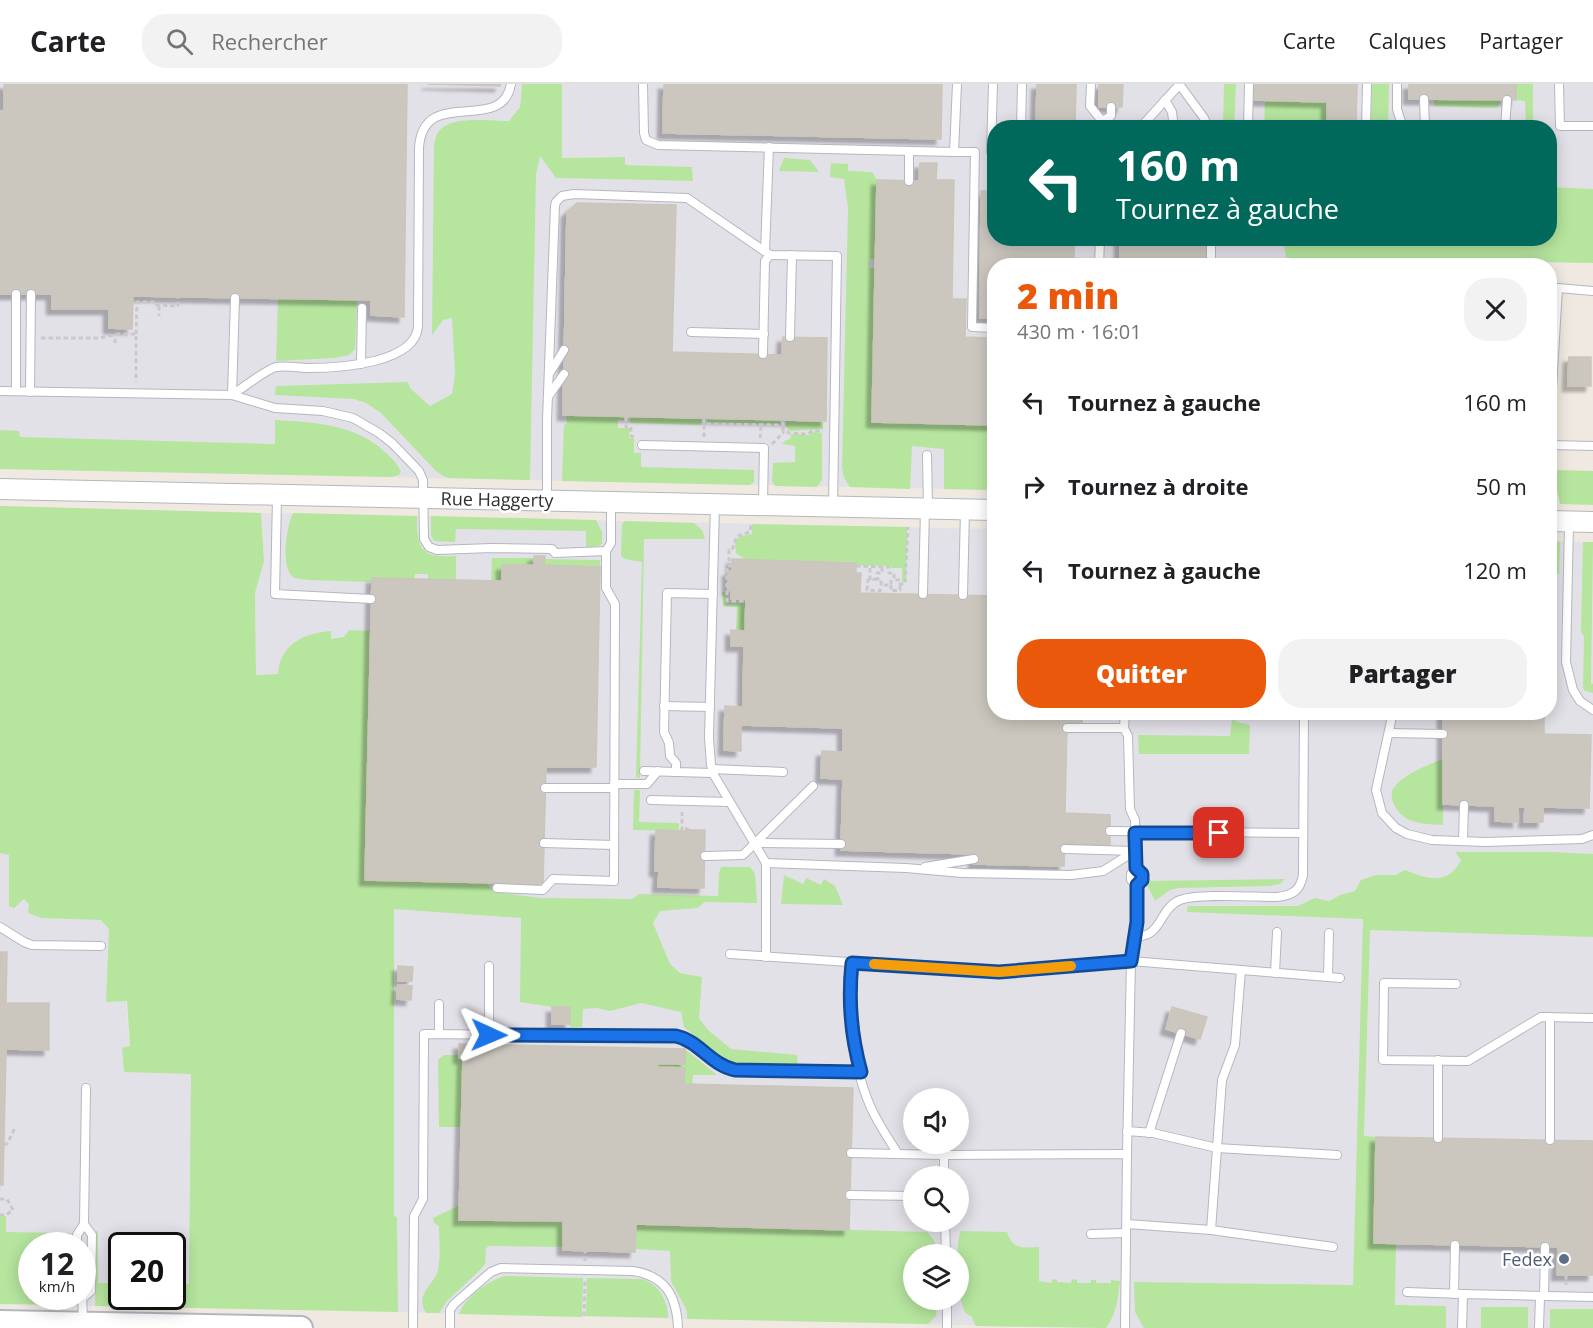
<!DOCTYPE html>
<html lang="fr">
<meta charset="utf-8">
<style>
:root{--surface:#fff;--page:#f2f2f2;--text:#202124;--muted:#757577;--line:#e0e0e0;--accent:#ea580c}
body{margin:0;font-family:"Open Sans",sans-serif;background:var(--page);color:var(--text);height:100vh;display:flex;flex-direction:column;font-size:22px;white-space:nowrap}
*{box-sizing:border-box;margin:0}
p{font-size:20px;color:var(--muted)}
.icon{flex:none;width:33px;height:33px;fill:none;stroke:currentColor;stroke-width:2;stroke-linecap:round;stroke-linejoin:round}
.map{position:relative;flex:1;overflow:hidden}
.panel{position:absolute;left:987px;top:174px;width:570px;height:462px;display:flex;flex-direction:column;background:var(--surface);border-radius:24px;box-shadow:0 3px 15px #0003}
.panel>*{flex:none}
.top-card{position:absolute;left:987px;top:36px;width:570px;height:126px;border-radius:24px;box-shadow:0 3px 15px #0003;background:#00695c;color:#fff;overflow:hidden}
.fabs{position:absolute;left:903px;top:1004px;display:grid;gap:12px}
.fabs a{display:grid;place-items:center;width:66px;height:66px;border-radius:50%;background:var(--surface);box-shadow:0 3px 15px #0003;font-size:30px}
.speed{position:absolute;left:18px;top:1148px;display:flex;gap:12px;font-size:30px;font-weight:700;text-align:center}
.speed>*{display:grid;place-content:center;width:78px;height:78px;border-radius:50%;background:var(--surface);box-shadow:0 3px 15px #0003;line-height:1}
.speed small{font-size:15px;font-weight:400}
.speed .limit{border:3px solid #111;border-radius:9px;background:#fff;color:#111}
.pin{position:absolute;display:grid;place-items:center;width:51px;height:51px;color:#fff;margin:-26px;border-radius:12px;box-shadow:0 3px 9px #0006}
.me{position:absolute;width:66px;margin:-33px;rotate:91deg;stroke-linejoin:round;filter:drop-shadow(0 0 4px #0008)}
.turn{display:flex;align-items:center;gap:21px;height:126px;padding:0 30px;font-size:27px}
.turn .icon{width:78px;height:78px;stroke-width:2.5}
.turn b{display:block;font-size:42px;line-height:51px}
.round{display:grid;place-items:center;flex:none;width:63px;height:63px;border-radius:24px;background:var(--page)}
.head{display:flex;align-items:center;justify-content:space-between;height:102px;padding:0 30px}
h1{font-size:36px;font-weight:800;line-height:45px;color:var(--accent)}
.cta{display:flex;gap:12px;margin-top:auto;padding:12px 30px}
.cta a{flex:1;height:69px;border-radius:24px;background:var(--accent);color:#fff;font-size:24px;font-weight:800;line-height:69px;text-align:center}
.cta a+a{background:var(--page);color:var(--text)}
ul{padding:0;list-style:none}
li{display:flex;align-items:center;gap:18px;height:84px;padding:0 30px}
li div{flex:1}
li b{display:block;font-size:22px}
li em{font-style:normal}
header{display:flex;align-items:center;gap:36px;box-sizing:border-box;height:84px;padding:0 30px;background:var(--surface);border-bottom:2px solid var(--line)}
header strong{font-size:28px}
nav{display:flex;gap:33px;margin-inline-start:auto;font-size:21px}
.search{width:420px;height:54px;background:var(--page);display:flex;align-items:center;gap:15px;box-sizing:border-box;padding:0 21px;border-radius:24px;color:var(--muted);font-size:22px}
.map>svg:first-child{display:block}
.industrial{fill:#e3e1e8;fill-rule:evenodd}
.green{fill:#b6e59e}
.building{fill:#cbc7bf;stroke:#cbc5ba;stroke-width:1.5;filter:url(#shadow)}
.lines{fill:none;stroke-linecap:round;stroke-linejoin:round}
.service-casing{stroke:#b4b7c1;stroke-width:10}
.tertiary-casing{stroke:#b4b7c1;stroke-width:22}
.secondary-casing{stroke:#b4b7c1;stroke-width:26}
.path{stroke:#c9c9c9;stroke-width:3;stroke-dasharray:4.5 3;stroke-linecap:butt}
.service{stroke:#fff;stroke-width:8}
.tertiary{stroke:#fff;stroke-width:20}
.secondary{stroke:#fff;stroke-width:22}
.route-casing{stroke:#114b97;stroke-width:15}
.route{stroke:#1a73e8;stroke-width:10}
.slow{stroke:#f59e0b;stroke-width:10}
.service-dot{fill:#5c6f8a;stroke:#fff;stroke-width:2}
.labels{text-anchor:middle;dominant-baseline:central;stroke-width:5;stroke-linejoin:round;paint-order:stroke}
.street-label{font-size:18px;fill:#2e2e2e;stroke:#fff}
.service-label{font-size:18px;fill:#4e5e75;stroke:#fff;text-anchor:end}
</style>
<header>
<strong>Carte</strong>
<div class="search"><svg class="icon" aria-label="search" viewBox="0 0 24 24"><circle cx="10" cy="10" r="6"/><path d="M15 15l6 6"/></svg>Rechercher</div>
<nav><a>Carte</a><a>Calques</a><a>Partager</a></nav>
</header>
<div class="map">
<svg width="1593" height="1244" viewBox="0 0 1593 1244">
<defs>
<filter id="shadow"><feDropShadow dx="-5.5" dy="5.5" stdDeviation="1.5" flood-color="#0004"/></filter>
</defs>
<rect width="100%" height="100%" fill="#efe9e1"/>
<!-- industrial -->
<g class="industrial">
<path d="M0 0H522L520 24 540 71 556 94 692 97 649 83 624 81V73L562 74V0H1593V105L1550 103V44H994V154L1273 155 1284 161 1286 174 1283 182H994V406L0 385Z"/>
<path d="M261 429 994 445V628H1550V457L1593 458V1244H1085L394 1228V825L324 795 331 547 278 590 256 591 255 509 264 477ZM914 1014H958V1059H914ZM914 1092H958V1137H914ZM914 1170H958V1215H914Z"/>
<path d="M0 769 9 770 122 850 129 958 206 982 250 1225 0 1220ZM32 1161H82V1212H32ZM122 1161H172V1212H122Z"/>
</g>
<!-- green -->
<g class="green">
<path d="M522 0H562V74L625 73V81L692 83 693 97 556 94 540 72 536 91 530 396 449 394 443 392 436 387 381 329 366 319 354 315 275 311 276 302 408 298 410 304 430 322 452 310 455 290 452 234 443 236 432 251 434 61C435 56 436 50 439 47 451 31 491 37 509 37L520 23Z"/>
<path d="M1224 0H1236L1234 43H1223Z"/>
<path d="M1372 0H1389L1388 43H1371Z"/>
<path d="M1516 0H1533V43H1526L1525 17 1516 16Z"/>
<path d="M1434 15 1501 16 1498 23 1493 24 1434 22Z"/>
<path d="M1265 16 1327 18V40H1354V44H1264Z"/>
<path d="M784 74 810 76 819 88 779 87Z"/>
<path d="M831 79 848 80V87L872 88 877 96 876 175H870V184H875L872 338 994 341V406L944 405V365L912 362 910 405 850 403 844 394 842 384 848 124 844 95 830 93Z"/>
<path d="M1550 103 1593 105V179L1440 176V182L1283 181 1286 174 1284 161 1273 155 1550 154Z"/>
<path d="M278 214 357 216 355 265 349 271 334 274 276 277Z"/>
<path d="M566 331 624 333V336H618V344H630L629 354H634V369H641V383L754 386V398L750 401 562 397 564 341 567 340Z"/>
<path d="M630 333 701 335V341L630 339Z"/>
<path d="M708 335 780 336V340L708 338Z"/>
<path d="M275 336C314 338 356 340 386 369 392 374 397 380 401 387L399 391 391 393 0 385V346L19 347 20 353 275 360Z"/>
<path d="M786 337 823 338V345L790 347 786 343Z"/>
<path d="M813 348 822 349V396L817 403 775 402 772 397 773 379 795 378V362L782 360 786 356 790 355 791 350 809 351Z"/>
<path d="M1553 386 1593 387V421L1560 420Z"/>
<path d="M0 422 261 429 264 477 255 509 256 591 278 590C280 560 304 549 331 547V555L344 553 349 546 370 547 365 796 486 799 495 808 541 814 632 815 639 810 718 812 719 789 721 783H750L755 790 757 819 704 818 698 824 660 827 653 839 670 880 680 889 702 893 699 934 708 946 731 965 797 971 798 983 736 979 719 972 684 943 681 928 641 919 610 927 597 924 583 925 582 943H570V923H552L520 918 521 834 394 825V1131L397 1134 398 1228 95 1222 96 1147H98V1199H121L122 1212H172L173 1200H189L191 990 124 988 122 964 130 962 127 917 106 918 109 845 101 836 41 834 28 829 29 820 24 815 14 824 9 822V771L0 769Z"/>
<path d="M293 429 417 432C417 465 420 474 456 472V496L428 495V490H415L414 495 372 494V498L309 496 294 494C280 484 286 444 293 429Z"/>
<path d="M431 432 596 436 602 448V460L598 462 586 463V447L456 445 455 458 434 457 431 451Z"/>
<path d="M624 437 694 439 702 446 705 455H644L640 694 636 693 642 478 625 475 621 472 622 441Z"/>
<path d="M752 440 907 443 906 497 902 498V484H891V482L856 481V478L746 476 736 469 735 459 740 452 752 450Z"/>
<path d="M1550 457 1560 458 1559 490H1550Z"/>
<path d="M1583 458H1593L1591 599 1593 600V609L1585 607 1583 604 1584 552 1581 548Z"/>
<path d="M492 474H534V481H502V497H491Z"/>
<path d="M545 475 600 476V483L544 481Z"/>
<path d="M722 508H725L726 519H746L745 547H736L737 523 723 522Z"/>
<path d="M1232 634 1237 638 1250 641 1249 670H1139L1138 651 1230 652Z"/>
<path d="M1443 675V741C1424 740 1402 740 1394 720 1392 717 1391 711 1392 707 1400 691 1428 681 1443 675Z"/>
<path d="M634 706H640L639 738 679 739V747L633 746Z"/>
<path d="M1455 768H1550L1593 770V853L1370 846 1364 1052 1376 1053 1374 1159 1396 1160 1395 1221 1446 1222V1244H1144L1135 1228 1134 1198 1353 1201 1363 835 1187 828 1188 822H1298L1315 814 1329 817 1340 811 1355 807 1361 796 1376 791H1396L1405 786C1427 795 1448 802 1461 776Z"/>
<path d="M784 791 803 800 806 794 821 801 824 795 835 802 843 821 781 820Z"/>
<path d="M1285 795 1280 800 1269 802 1178 804 1170 806 1155 817 1146 799V797Z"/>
<path d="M685 965 717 991H693L692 1001 684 1000 685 984 657 983 658 980H685Z"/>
<path d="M444 971H459L460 974H463L461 1043H439L438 976Z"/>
<path d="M460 1121V1136L563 1137V1163L489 1162 486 1164 485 1180 480 1186 447 1217 439 1229H426C414 1210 435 1200 438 1186 441 1172 439 1156 439 1142L434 1139 433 1134Z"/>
<path d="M0 1132H6V1148L71 1149V1161H32V1212H71V1221L0 1220Z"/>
<path d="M636 1140 927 1148 934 1156 939 1170H914V1215H937L936 1232 928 1240 687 1235V1227L671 1197 670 1167 636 1165Z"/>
<path d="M961 1147 1007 1148C1013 1166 1022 1164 1039 1163V1197L1052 1199V1195L1057 1196V1198L1071 1199 1072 1195 1077 1196V1199H1091V1196H1096V1199H1111V1196L1120 1197C1118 1214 1117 1229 1106 1244L976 1242 973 1237 972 1233C968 1231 964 1228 963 1223 958 1211 955 1155 961 1147Z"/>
<path d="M504 1192 583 1194 582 1233 459 1230C466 1212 487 1198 504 1192Z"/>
<path d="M587 1194 642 1195C659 1200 668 1217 668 1234L586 1232Z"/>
<rect x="1481" y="1223" width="47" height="21"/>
<rect x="1550" y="1225" width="43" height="19"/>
</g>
<!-- building -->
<g class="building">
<path d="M4 0H407L404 233 371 231V216L133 212 132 245 109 244V225H52V210H0V29H4Z"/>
<path d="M427 0H500V2Z"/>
<path d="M664 0H942L941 55 663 49Z"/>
<path d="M1037 0H1076L1075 44H1036Z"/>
<path d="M1099 0H1123L1122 23H1099Z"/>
<path d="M1254 0H1357L1356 40H1327V18L1253 16Z"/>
<path d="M1409 0H1516V16L1409 15Z"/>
<path d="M920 79H937L936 96H954L952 215H966L965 253 986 254V260H994V341L872 338 877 96 919 97Z"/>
<path d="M981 107H994V154H1074V182H994V234H980Z"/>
<path d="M577 119 676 121 672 268 782 271 783 253 827 254 826 337 563 331 567 128Z"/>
<path d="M1120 154H1206L1205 182H1120Z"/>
<path d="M1569 273H1591V302H1568Z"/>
<path d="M534 472H545L544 481 600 483 596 683H546L543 800 365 796 372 494 502 497V481H534Z"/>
<path d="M732 475 856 479V489H861L860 509 994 512V628H1082V640H1067L1065 729 1110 731V761L1065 759 1064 782 974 780V770L841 766 843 695 821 694 822 667 843 668V644L741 641V667L724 666 725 622 743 623 744 562H731V546L745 547 746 515H731V507L728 506V487H732Z"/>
<path d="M1443 628H1544V650L1591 651 1589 724 1543 723V738H1524L1525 723H1518V738L1495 737V722L1443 720Z"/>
<path d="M686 744 690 746H705L704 804 658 803 659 787H655L656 746 686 747Z"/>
<path d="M0 868H7L6 919H49V966L6 965 3 1101H0Z"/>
<path d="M398 882 413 883 412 897H398Z"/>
<path d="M398 901 412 902 411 916 397 915Z"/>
<rect x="552" y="923" width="18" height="17"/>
<path d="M1172 923 1207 933 1200 955 1166 945Z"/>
<path d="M459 960 685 965V980H658L657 983 685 984 684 1000 853 1004 849 1146 636 1140 635 1168 563 1166V1137L459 1136 463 974H459Z"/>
<path d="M1376 1053 1593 1057V1191H1557L1558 1163 1374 1159Z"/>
</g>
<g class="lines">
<defs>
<g id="service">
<path d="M643 0 644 49 646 56 658 61 954 68"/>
<path d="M957 0 954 68H975L972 243 994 244"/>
<path d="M1091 0 1090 22 1102 37V44"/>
<path d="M1179 0 1204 34 1208 44"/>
<path d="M1397 0V25L1403 44"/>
<path d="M1559 0 1560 42H1593"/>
<path d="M1424 15 1425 44"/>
<path d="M1165 16 1172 28 1174 44"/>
<path d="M1102 37 1111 32V23"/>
<path d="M1021 44 1022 0"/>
<path d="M1140 44 1180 0"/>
<path d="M1248 44 1249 0"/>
<path d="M1366 44 1367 0"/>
<path d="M1505 44 1507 16"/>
<path d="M991 68 993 0"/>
<path d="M909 97V67"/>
<path d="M765 167 769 63"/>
<path d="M1099 182 1100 154"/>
<path d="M1211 182V154"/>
<path d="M16 210V307"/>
<path d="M691 248 764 250"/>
<path d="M790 253 792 171"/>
<path d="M763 270 765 177 770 171"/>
<path d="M361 280 362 224"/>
<path d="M549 290 564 266"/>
<path d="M0 307 232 311 275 324 323 327 353 334 379 349 392 359 419 387 423 396 424 455 429 463 437 466 492 464 552 465 555 469 606 467 611 459V418"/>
<path d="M30 308 31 210"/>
<path d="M232 311C243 304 265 286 276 283 285 281 299 284 309 284 337 284 416 280 418 242L419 64C423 0 502 52 511 0"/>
<path d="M232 311 235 214"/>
<path d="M548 313 564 290"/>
<path d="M1550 338 1558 204 1593 207"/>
<path d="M642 361 764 364 763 419"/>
<path d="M1550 361 1593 362"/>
<path d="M927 371 928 424"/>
<path d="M277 413 275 510 371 515"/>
<path d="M547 414V336L555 122 556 118 562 112 574 110 687 114 770 171 837 172 833 422"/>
<path d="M715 421 709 654 711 681 714 691 766 779 906 784 962 789 1071 791 1103 787 1135 767"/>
<path d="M1569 439 1566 578 1573 606 1580 617 1593 626"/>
<path d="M713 510 667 509 664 648 669 659 670 672 676 679V688L713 689"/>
<path d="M923 510 925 425"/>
<path d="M963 511 965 426"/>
<path d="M994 512V491"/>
<path d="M664 622 710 623"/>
<path d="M1125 628 1124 644 1128 652 1130 725 1135 736 1136 784"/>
<path d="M1393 628 1376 706 1382 729 1396 744 1407 750 1432 756 1485 758 1582 755 1593 751"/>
<path d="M1067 644H1124"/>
<path d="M1389 649 1443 650"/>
<path d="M712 685 783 688"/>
<path d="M644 687 676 688"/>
<path d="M614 700H647L658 687"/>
<path d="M545 704H613"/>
<path d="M651 716 729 718"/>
<path d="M1110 747 1303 749"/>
<path d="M1463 757 1464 721"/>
<path d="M544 759 614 761"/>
<path d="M755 759 841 760"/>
<path d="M1065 765 1135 767"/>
<path d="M705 772 743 771 813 702"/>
<path d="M925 783 974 775"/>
<path d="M1137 801 1131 796V790L1136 784 1142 790V796L1137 801V838L1131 877 1340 894"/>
<path d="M497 804 543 806 553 795 614 797 615 520 606 504V467"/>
<path d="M0 843 24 858 32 861 101 862"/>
<path d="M1136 852C1162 854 1159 824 1180 816 1198 809 1255 813 1277 813 1293 811 1300 807 1303 791L1304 628"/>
<path d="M730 870 999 888 1131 877 1127 1070"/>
<path d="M766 873V779"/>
<path d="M852 879C848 926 852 987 874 1030 881 1044 890 1057 898 1070"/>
<path d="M1275 889 1277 848"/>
<path d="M1328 893 1329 849"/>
<path d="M1456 900 1384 899 1383 976 1468 977 1541 933 1593 934"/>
<path d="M439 950V920"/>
<path d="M489 951V882"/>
<path d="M1438 976V1054"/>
<path d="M1127 1047 1153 1049 1217 1064 1337 1071"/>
<path d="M1149 1049 1181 949"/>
<path d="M1550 1056V933"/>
<path d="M851 1069 944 1071 1127 1070 1125 1244"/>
<path d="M944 1071V1092"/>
<path d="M850 1111 914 1112"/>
<path d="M945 1137 946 1170"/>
<path d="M84 1140 86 1004"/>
<path d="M1127 1140 1211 1146 1222 996 1235 961 1241 886"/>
<path d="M1211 1146 1333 1163"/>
<path d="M1091 1150 1126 1149"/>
<path d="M77 1161V1151L84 1140 92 1151 91 1207 84 1213"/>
<path d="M1407 1208 1463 1210"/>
<path d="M1454 1210 1455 1161"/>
<path d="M82 1211 83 1237"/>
<path d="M1544 1212 1545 1163"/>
<path d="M947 1215V1244"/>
<path d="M413 1244 414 1132 423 1115 424 950 676 952C699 958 711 981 735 986L861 988"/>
<path d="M450 1244V1226L454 1220 491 1188 501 1184 633 1187C666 1192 677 1213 678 1244"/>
<path d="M1462 1244 1463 1210 1593 1213"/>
<path d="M1539 1244 1540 1212"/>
</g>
<g id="tertiary">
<path d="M0 405 994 426"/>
<path d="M1550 437 1593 438"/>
</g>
<path id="secondary" d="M0 1238 301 1244"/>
</defs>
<!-- service casing -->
<use href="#service" class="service-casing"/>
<!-- tertiary casing -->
<use href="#tertiary" class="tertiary-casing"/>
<!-- secondary casing -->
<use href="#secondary" class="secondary-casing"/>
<!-- path -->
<g class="path">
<path d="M0 27 4 28"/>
<path d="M159 222V232"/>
<path d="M136 250 137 218H153L154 221 178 222V213"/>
<path d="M41 254H100L118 250H136V298"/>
<path d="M115 259V250"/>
<path d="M626 333V343H631V352L635 353"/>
<path d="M704 335V340L779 341 789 349 808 350 812 347H823"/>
<path d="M704 353V340"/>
<path d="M760 354 761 341"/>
<path d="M772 360 783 349V337"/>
<path d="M732 482H729V466H732L737 452 750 448 751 440"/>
<path d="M856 482 889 483V489H894V496H900V500H905L908 443"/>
<path d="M882 483V489H877V495H881V501H891V496H894"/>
<path d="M727 484V517H746"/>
<path d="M877 495 868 496 867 506 880 507 881 501"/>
<path d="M870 496V483"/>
<path d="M891 501V507L900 506V500"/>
<path d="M682 747V728"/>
<path d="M4 1060H7L15 1044"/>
<path d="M0 1115H7L13 1126 6 1131H0"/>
<path d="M585 1177V1167"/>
<path d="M1566 1191V1201"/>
<path d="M584 1232 585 1195"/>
</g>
<!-- service -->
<use href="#service" class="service"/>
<!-- tertiary -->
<use href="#tertiary" class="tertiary"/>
<!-- secondary -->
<use href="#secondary" class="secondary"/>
</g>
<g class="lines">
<defs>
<path id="route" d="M489 951 676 952C699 957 711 981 735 986L861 988C851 952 848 916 852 879L999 888 1131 877 1137 838V801L1142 796V790L1136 784 1135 749H1219"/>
</defs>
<!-- route casing -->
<use href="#route" class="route-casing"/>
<!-- route -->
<use href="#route" class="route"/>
<!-- slow -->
<path class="slow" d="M874 880 999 888 1071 882"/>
</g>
<!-- markers -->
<circle class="service-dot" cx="1564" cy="1175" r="6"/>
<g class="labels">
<!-- street labels -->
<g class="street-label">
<text transform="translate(497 415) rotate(1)">Rue Haggerty</text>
</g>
<!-- service labels -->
<g class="service-label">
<text x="1552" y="1175">Fedex</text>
</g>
</g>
</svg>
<div class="fabs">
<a><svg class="icon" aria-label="sound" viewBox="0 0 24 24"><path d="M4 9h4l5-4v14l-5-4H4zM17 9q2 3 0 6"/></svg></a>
<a><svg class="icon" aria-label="search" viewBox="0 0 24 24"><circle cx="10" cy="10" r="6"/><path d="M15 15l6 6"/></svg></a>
<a><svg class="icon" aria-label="layers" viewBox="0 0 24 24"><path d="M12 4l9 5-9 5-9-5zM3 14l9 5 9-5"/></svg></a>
</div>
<div class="speed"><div>12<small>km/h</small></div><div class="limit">20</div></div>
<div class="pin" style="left:1219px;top:749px;background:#d93025"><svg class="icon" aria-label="arrive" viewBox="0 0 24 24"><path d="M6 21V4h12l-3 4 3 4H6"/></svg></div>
<svg class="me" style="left:489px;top:951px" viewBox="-20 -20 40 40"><path d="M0-17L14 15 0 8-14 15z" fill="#1a73e8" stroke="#fff" stroke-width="4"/></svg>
<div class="top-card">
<div class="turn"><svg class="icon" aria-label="left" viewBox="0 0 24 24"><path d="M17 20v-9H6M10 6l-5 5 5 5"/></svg><div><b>160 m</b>Tournez à gauche</div></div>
</div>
<section class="panel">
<div class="head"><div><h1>2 min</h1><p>430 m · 16:01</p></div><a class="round"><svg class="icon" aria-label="close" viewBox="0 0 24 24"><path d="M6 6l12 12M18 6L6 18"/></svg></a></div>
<ul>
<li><svg class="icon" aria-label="left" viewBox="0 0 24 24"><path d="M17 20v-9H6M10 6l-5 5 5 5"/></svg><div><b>Tournez à gauche</b></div><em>160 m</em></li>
<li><svg class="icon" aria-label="right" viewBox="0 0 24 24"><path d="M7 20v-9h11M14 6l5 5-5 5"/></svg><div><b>Tournez à droite</b></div><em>50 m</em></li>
<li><svg class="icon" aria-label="left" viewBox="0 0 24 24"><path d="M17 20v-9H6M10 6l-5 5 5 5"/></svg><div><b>Tournez à gauche</b></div><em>120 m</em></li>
</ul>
<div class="cta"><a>Quitter</a><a>Partager</a></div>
</section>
</div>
